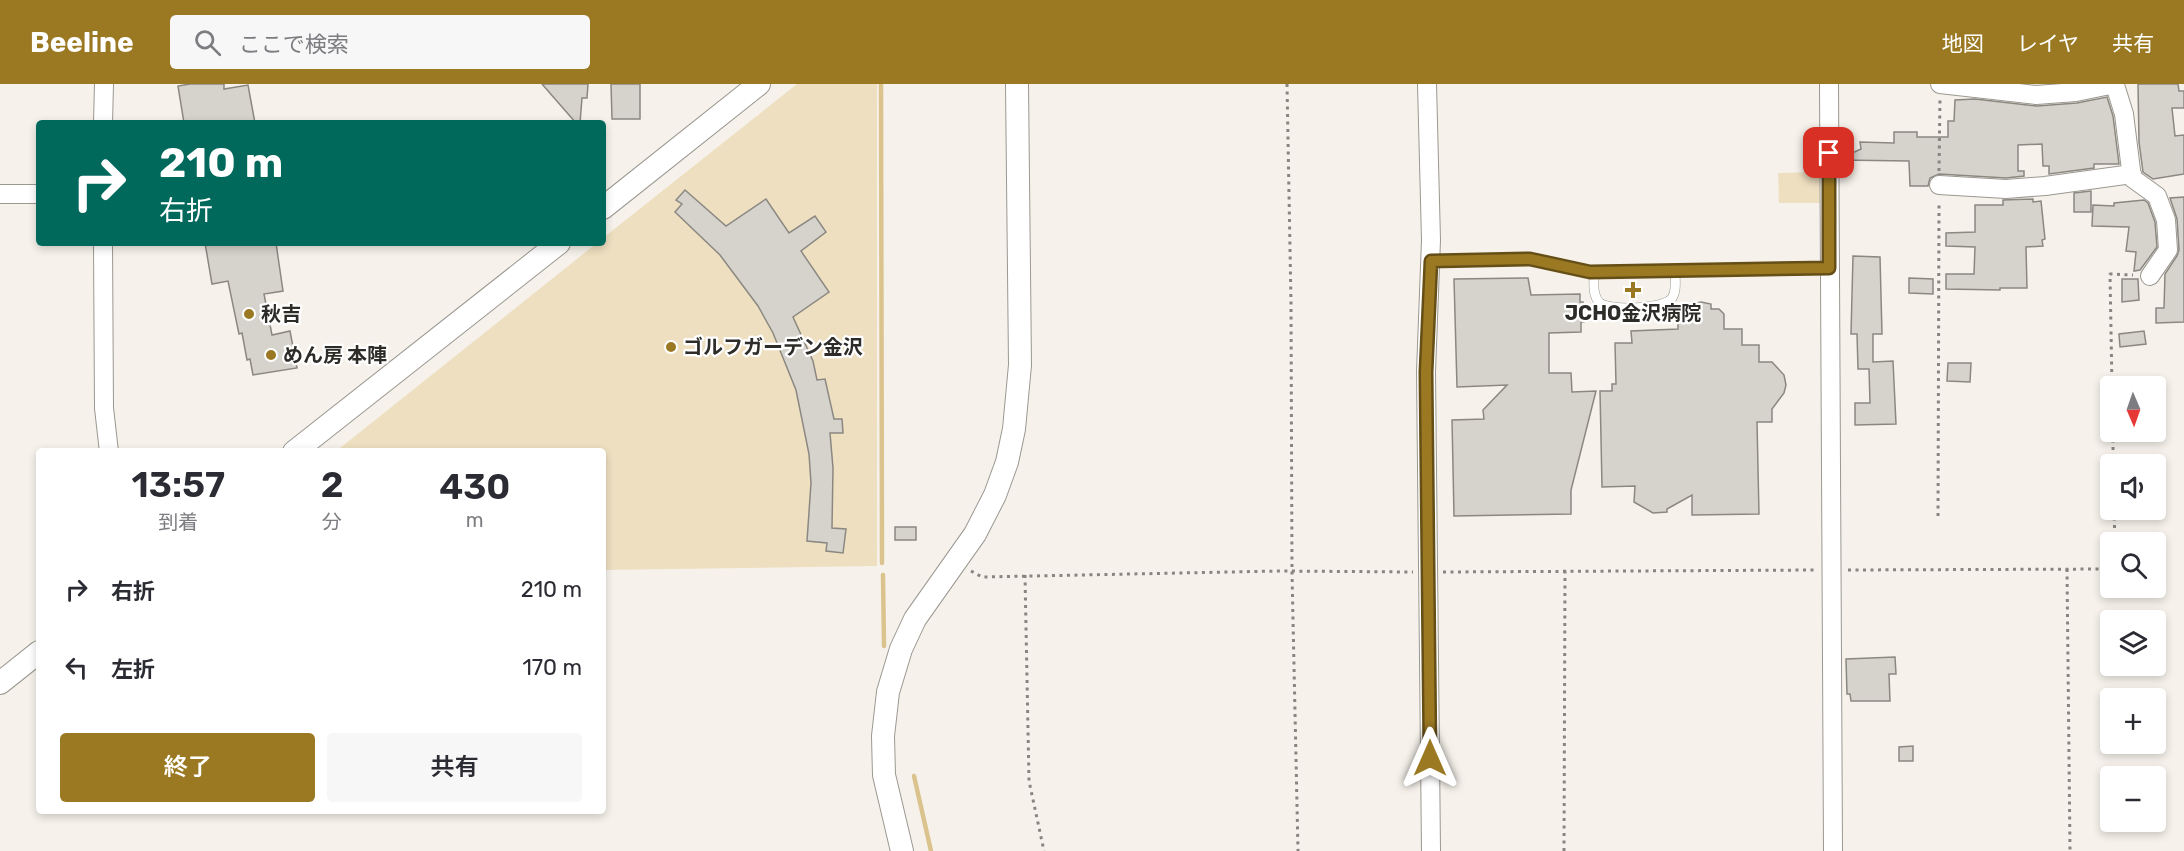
<!DOCTYPE html>
<html lang="ja">
<meta charset="utf-8">
<style>
:root{--surface:#fff;--page:#f7f7f7;--text:#2b2b33;--muted:#7c7c81;--accent:#9b7923}
body{margin:0;font-family:Rubik,"Noto Sans JP",sans-serif;background:var(--page);color:var(--text);height:100vh;display:flex;flex-direction:column;font-size:22px;white-space:nowrap}
*{box-sizing:border-box;margin:0}
p{font-size:20px;color:var(--muted)}
.icon{flex:none;width:33px;height:33px;fill:none;stroke:currentColor;stroke-width:2;stroke-linecap:round;stroke-linejoin:round}
.map{position:relative;flex:1;overflow:hidden}
.details{position:absolute;left:36px;top:364px;width:570px;height:366px;display:flex;flex-direction:column;background:var(--surface);border-radius:6px;box-shadow:0 3px 9px #0003}
.details>*{flex:none}
.banner{position:absolute;left:36px;top:36px;width:570px;height:126px;border-radius:6px;box-shadow:0 3px 9px #0003;background:#00695c;color:#fff;overflow:hidden}
.needle{width:39px;rotate:178deg}
.fabs{position:absolute;left:2100px;top:292px;display:grid;gap:12px}
.fabs a{display:grid;place-items:center;width:66px;height:66px;border-radius:6px;background:var(--surface);box-shadow:0 3px 9px #0003;font-size:30px}
.pin{position:absolute;display:grid;place-items:center;width:51px;height:51px;color:#fff;margin:-26px;border-radius:12px;box-shadow:0 3px 9px #0006}
.me{position:absolute;width:66px;margin:-33px;rotate:0deg;stroke-linejoin:round;filter:drop-shadow(0 0 4px #0008)}
.turn{display:flex;align-items:center;gap:21px;height:126px;padding:0 24px;font-size:27px}
.turn .icon{width:78px;height:78px;stroke-width:2.5}
.turn b{display:block;font-size:42px;line-height:51px}
.eta{display:flex;justify-content:space-evenly;align-items:center;height:102px;text-align:center}
.eta b{font-size:36px;font-weight:600;line-height:42px}
.primary-button{display:flex;gap:12px;margin-top:auto;padding:12px 24px}
.primary-button a{flex:1;height:69px;border-radius:6px;background:var(--accent);color:#fff;font-size:24px;font-weight:600;line-height:69px;text-align:center}
.primary-button a+a{background:var(--page);color:var(--text)}
ul{padding:0;list-style:none}
li{display:flex;align-items:center;gap:18px;height:78px;padding:0 24px}
li div{flex:1}
li b{display:block;font-size:22px}
li em{font-style:normal}
header{display:flex;align-items:center;gap:36px;box-sizing:border-box;height:84px;padding:0 30px;background:var(--accent);color:#fff}
header strong{font-size:28px}
nav{display:flex;gap:33px;margin-inline-start:auto;font-size:21px}
.search{width:420px;height:54px;background:var(--page);display:flex;align-items:center;gap:15px;box-sizing:border-box;padding:0 21px;border-radius:6px;color:var(--muted);font-size:22px}
.map>svg:first-child{display:block}
.green{fill:#eedfc0}
.lines{fill:none;stroke-linecap:round;stroke-linejoin:round}
.stream{stroke:#dbc38e;stroke-width:4.5}
.building{fill:#d6d3cc;stroke:#8b8882;stroke-width:1.5}
.service-casing{stroke:#9b9891;stroke-width:10}
.minor-casing{stroke:#9b9891;stroke-width:20}
.tertiary-casing{stroke:#9b9891;stroke-width:24}
.path{stroke:#888581;stroke-width:3;stroke-dasharray:3 4.5;stroke-linecap:butt}
.service{stroke:#fff;stroke-width:9}
.minor{stroke:#fff;stroke-width:18}
.tertiary{stroke:#fff;stroke-width:22}
.route-casing{stroke:#654f17;stroke-width:15}
.route{stroke:#9b7923;stroke-width:10}
.poi-dot{fill:#9b7923;stroke:#fff;stroke-width:2}
.labels{text-anchor:middle;dominant-baseline:central;stroke-width:4.5;stroke-linejoin:round;paint-order:stroke}
.poi-label{font-size:20px;font-weight:bold;fill:#2d2c29;stroke:#fff;text-anchor:start}
</style>
<header>
<strong>Beeline</strong>
<div class="search"><svg class="icon" aria-label="search" viewBox="0 0 24 24"><circle cx="10" cy="10" r="6"/><path d="M15 15l6 6"/></svg>ここで検索</div>
<nav><a>地図</a><a>レイヤ</a><a>共有</a></nav>
</header>
<div class="map">
<svg width="2184" height="767" viewBox="0 0 2184 767">
<rect width="100%" height="100%" fill="#f6f2eb"/>
<!-- green -->
<g class="green">
<path d="M797 0H877V482L603 486V368H335L597 159H603V154Z"/>
<path d="M1822 88V119H1779L1778 89Z"/>
</g>
<g class="lines">
<!-- stream -->
<g class="stream">
<path d="M881 0 882 479"/>
<path d="M883 491 884 562"/>
<path d="M914 692 931 767"/>
</g>
</g>
<!-- building -->
<g class="building">
<path d="M190 0H224V5L248 1 255 39H184L178 2Z"/>
<path d="M542 0H588L587 14H582L580 39H576Z"/>
<path d="M611 0H640V35H612Z"/>
<path d="M2138 0H2178L2179 7H2184V24H2172L2175 52 2184 51V90L2153 95 2143 88 2139 58Z"/>
<path d="M2107 13 2113 32 2119 80H2094V84L2049 90V82H2043L2042 60 2018 61V87H2024V92L2006 94 1939 90 1930 94 1928 102H1910L1909 77 1841 76V74L1861 65 1860 58 1894 59V48H1917V53H1948V37H1954L1955 16 1975 15 2037 22 2077 19Z"/>
<path d="M685 106 726 142 766 115 789 149 815 132 826 148 801 167 829 208 793 233 813 277 817 296 825 295 834 335H842L843 349H830L833 384 832 444 846 445 843 469 826 467 827 459 807 457 811 399 809 370 796 306 773 249 758 222 720 171 675 128 682 120 676 116Z"/>
<path d="M2091 107V128H2074V109Z"/>
<path d="M2184 113V238L2156 239V224H2164L2165 190 2177 172 2179 166 2177 135 2170 114Z"/>
<path d="M2033 115V118L2041 117 2045 155 2042 156 2043 162 2026 163 2027 204H2000V206L1946 205V190H1974L1975 163 1946 162V149L1975 148V121H2003V116Z"/>
<path d="M2144 116 2148 119 2155 138 2157 163 2140 186 2134 187 2136 168 2126 167 2129 143 2092 142 2093 121 2114 122V119Z"/>
<path d="M205 159H276L283 207 264 210 272 251 290 247 297 284 253 291 250 275 247 276 242 249 239 250 228 197 212 200Z"/>
<path d="M1853 172 1880 173 1882 250H1873V278L1893 277 1896 340 1855 341V319H1870L1869 285H1858L1857 250H1851Z"/>
<path d="M1528 194 1531 211 1580 210V218H1583L1584 238H1581V248L1549 249V289H1571L1572 308 1596 307 1571 406V430L1454 432 1452 336 1484 335 1483 326 1507 301 1457 303 1454 195Z"/>
<path d="M1909 194 1933 195V210L1909 209Z"/>
<path d="M2122 195H2138L2139 216 2122 218Z"/>
<path d="M1701 218 1711 220V225H1719L1724 230V245H1742V261H1759V278H1772L1784 291 1786 301 1784 309 1772 325V338H1757L1759 430 1692 431V411L1667 425V428L1653 429 1634 418 1635 402 1602 403 1600 307H1612V300H1616L1615 259H1632L1631 247 1678 245V231L1685 226H1691V220Z"/>
<path d="M2144 247 2146 260 2120 263 2119 250Z"/>
<path d="M1948 279H1971L1970 298 1947 297Z"/>
<rect x="895" y="443" width="21" height="13"/>
<path d="M1895 573 1896 590H1889L1890 617H1851L1850 610H1847L1846 575Z"/>
<path d="M1913 662V677H1899V663Z"/>
</g>
<g class="lines">
<defs>
<g id="service">
<path d="M1431 177 1530 175 1590 188 1829 184"/>
<path d="M1594 188C1594 198 1592 212 1600 219 1610 227 1665 225 1672 214 1677 207 1675 195 1675 187"/>
</g>
<g id="minor">
<path d="M1427 0 1431 156 1426 288 1431 767"/>
<path d="M1829 0 1833 767"/>
<path d="M1940 0 2036 11 2076 8 2115 0"/>
<path d="M2115 1 2124 30 2132 94 2157 112 2166 136 2168 166 2150 192"/>
<path d="M103 39 104 0"/>
<path d="M1939 101 2006 105 2045 102 2132 90"/>
<path d="M0 110H39"/>
<path d="M103 159 104 324 109 368"/>
</g>
<g id="tertiary">
<path d="M603 124 759 0"/>
<path d="M294 368 559 159"/>
<path d="M0 599 39 568"/>
<path d="M902 767 884 691 883 652 888 608 901 565 915 535 975 450 995 411 1007 378 1014 345 1020 281 1017 0"/>
</g>
</defs>
<!-- service casing -->
<use href="#service" class="service-casing"/>
<!-- minor casing -->
<use href="#minor" class="minor-casing"/>
<!-- tertiary casing -->
<use href="#tertiary" class="tertiary-casing"/>
<!-- path -->
<g class="path">
<path d="M1287 0 1291 219 1292 489 1298 767"/>
<path d="M1939 87 1940 15"/>
<path d="M2112 303 2110 190 2133 191"/>
<path d="M2113 348V381"/>
<path d="M2114 426 2115 459"/>
<path d="M1938 432 1939 117"/>
<path d="M2067 485 2070 767"/>
<path d="M2156 485H2165"/>
<path d="M1848 486 2110 485"/>
<path d="M971 487 982 493 1280 487 1413 488"/>
<path d="M1443 488 1815 486"/>
<path d="M1025 491 1029 697 1044 767"/>
<path d="M1564 767 1565 486"/>
</g>
<!-- service -->
<use href="#service" class="service"/>
<!-- minor -->
<use href="#minor" class="minor"/>
<!-- tertiary -->
<use href="#tertiary" class="tertiary"/>
</g>
<g class="lines">
<defs>
<path id="route" d="M1430 674 1426 288 1431 177 1530 175 1590 188 1829 184V69"/>
</defs>
<!-- route casing -->
<use href="#route" class="route-casing"/>
<!-- route -->
<use href="#route" class="route"/>
</g>
<!-- markers -->
<g class="poi-dot">
<path d="M1630 197h6v6h6v6h-6v6h-6v-6h-6v-6h6z"/>
<circle cx="249" cy="230" r="6"/>
<circle cx="671" cy="263" r="6"/>
<circle cx="271" cy="271" r="6"/>
</g>
<g class="labels">
<!-- poi labels -->
<g class="poi-label">
<text x="1633" y="229" text-anchor="middle">JCHO金沢病院</text>
<text x="261" y="230">秋吉</text>
<text x="683" y="263">ゴルフガーデン金沢</text>
<text x="283" y="271">めん房 本陣</text>
</g>
</g>
</svg>
<div class="fabs">
<a><svg class="needle" viewBox="-14 -14 28 28"><path d="M0-13l5 13h-10z" fill="#e53935"/><path d="M0 13l5-13h-10z" fill="#7c7c81"/></svg></a>
<a><svg class="icon" aria-label="sound" viewBox="0 0 24 24"><path d="M4 9h4l5-4v14l-5-4H4zM17 9q2 3 0 6"/></svg></a>
<a><svg class="icon" aria-label="search" viewBox="0 0 24 24"><circle cx="10" cy="10" r="6"/><path d="M15 15l6 6"/></svg></a>
<a><svg class="icon" aria-label="layers" viewBox="0 0 24 24"><path d="M12 4l9 5-9 5-9-5zM3 14l9 5 9-5"/></svg></a>
<a>+</a>
<a>−</a>
</div>
<div class="pin" style="left:1829px;top:69px;background:#d93025"><svg class="icon" aria-label="arrive" viewBox="0 0 24 24"><path d="M6 21V4h12l-3 4 3 4H6"/></svg></div>
<svg class="me" style="left:1430px;top:674px" viewBox="-20 -20 40 40"><path d="M0-17L14 15 0 8-14 15z" fill="#9b7923" stroke="#fff" stroke-width="4"/></svg>
<div class="banner">
<div class="turn"><svg class="icon" aria-label="right" viewBox="0 0 24 24"><path d="M7 20v-9h11M14 6l5 5-5 5"/></svg><div><b>210 m</b>右折</div></div>
</div>
<section class="details">
<div class="eta">
<div><b>13:57</b><p>到着</p></div>
<div><b>2</b><p>分</p></div>
<div><b>430</b><p>m</p></div>
</div>
<ul>
<li><svg class="icon" aria-label="right" viewBox="0 0 24 24"><path d="M7 20v-9h11M14 6l5 5-5 5"/></svg><div><b>右折</b></div><em>210 m</em></li>
<li><svg class="icon" aria-label="left" viewBox="0 0 24 24"><path d="M17 20v-9H6M10 6l-5 5 5 5"/></svg><div><b>左折</b></div><em>170 m</em></li>
</ul>
<div class="primary-button"><a>終了</a><a>共有</a></div>
</section>
</div>
